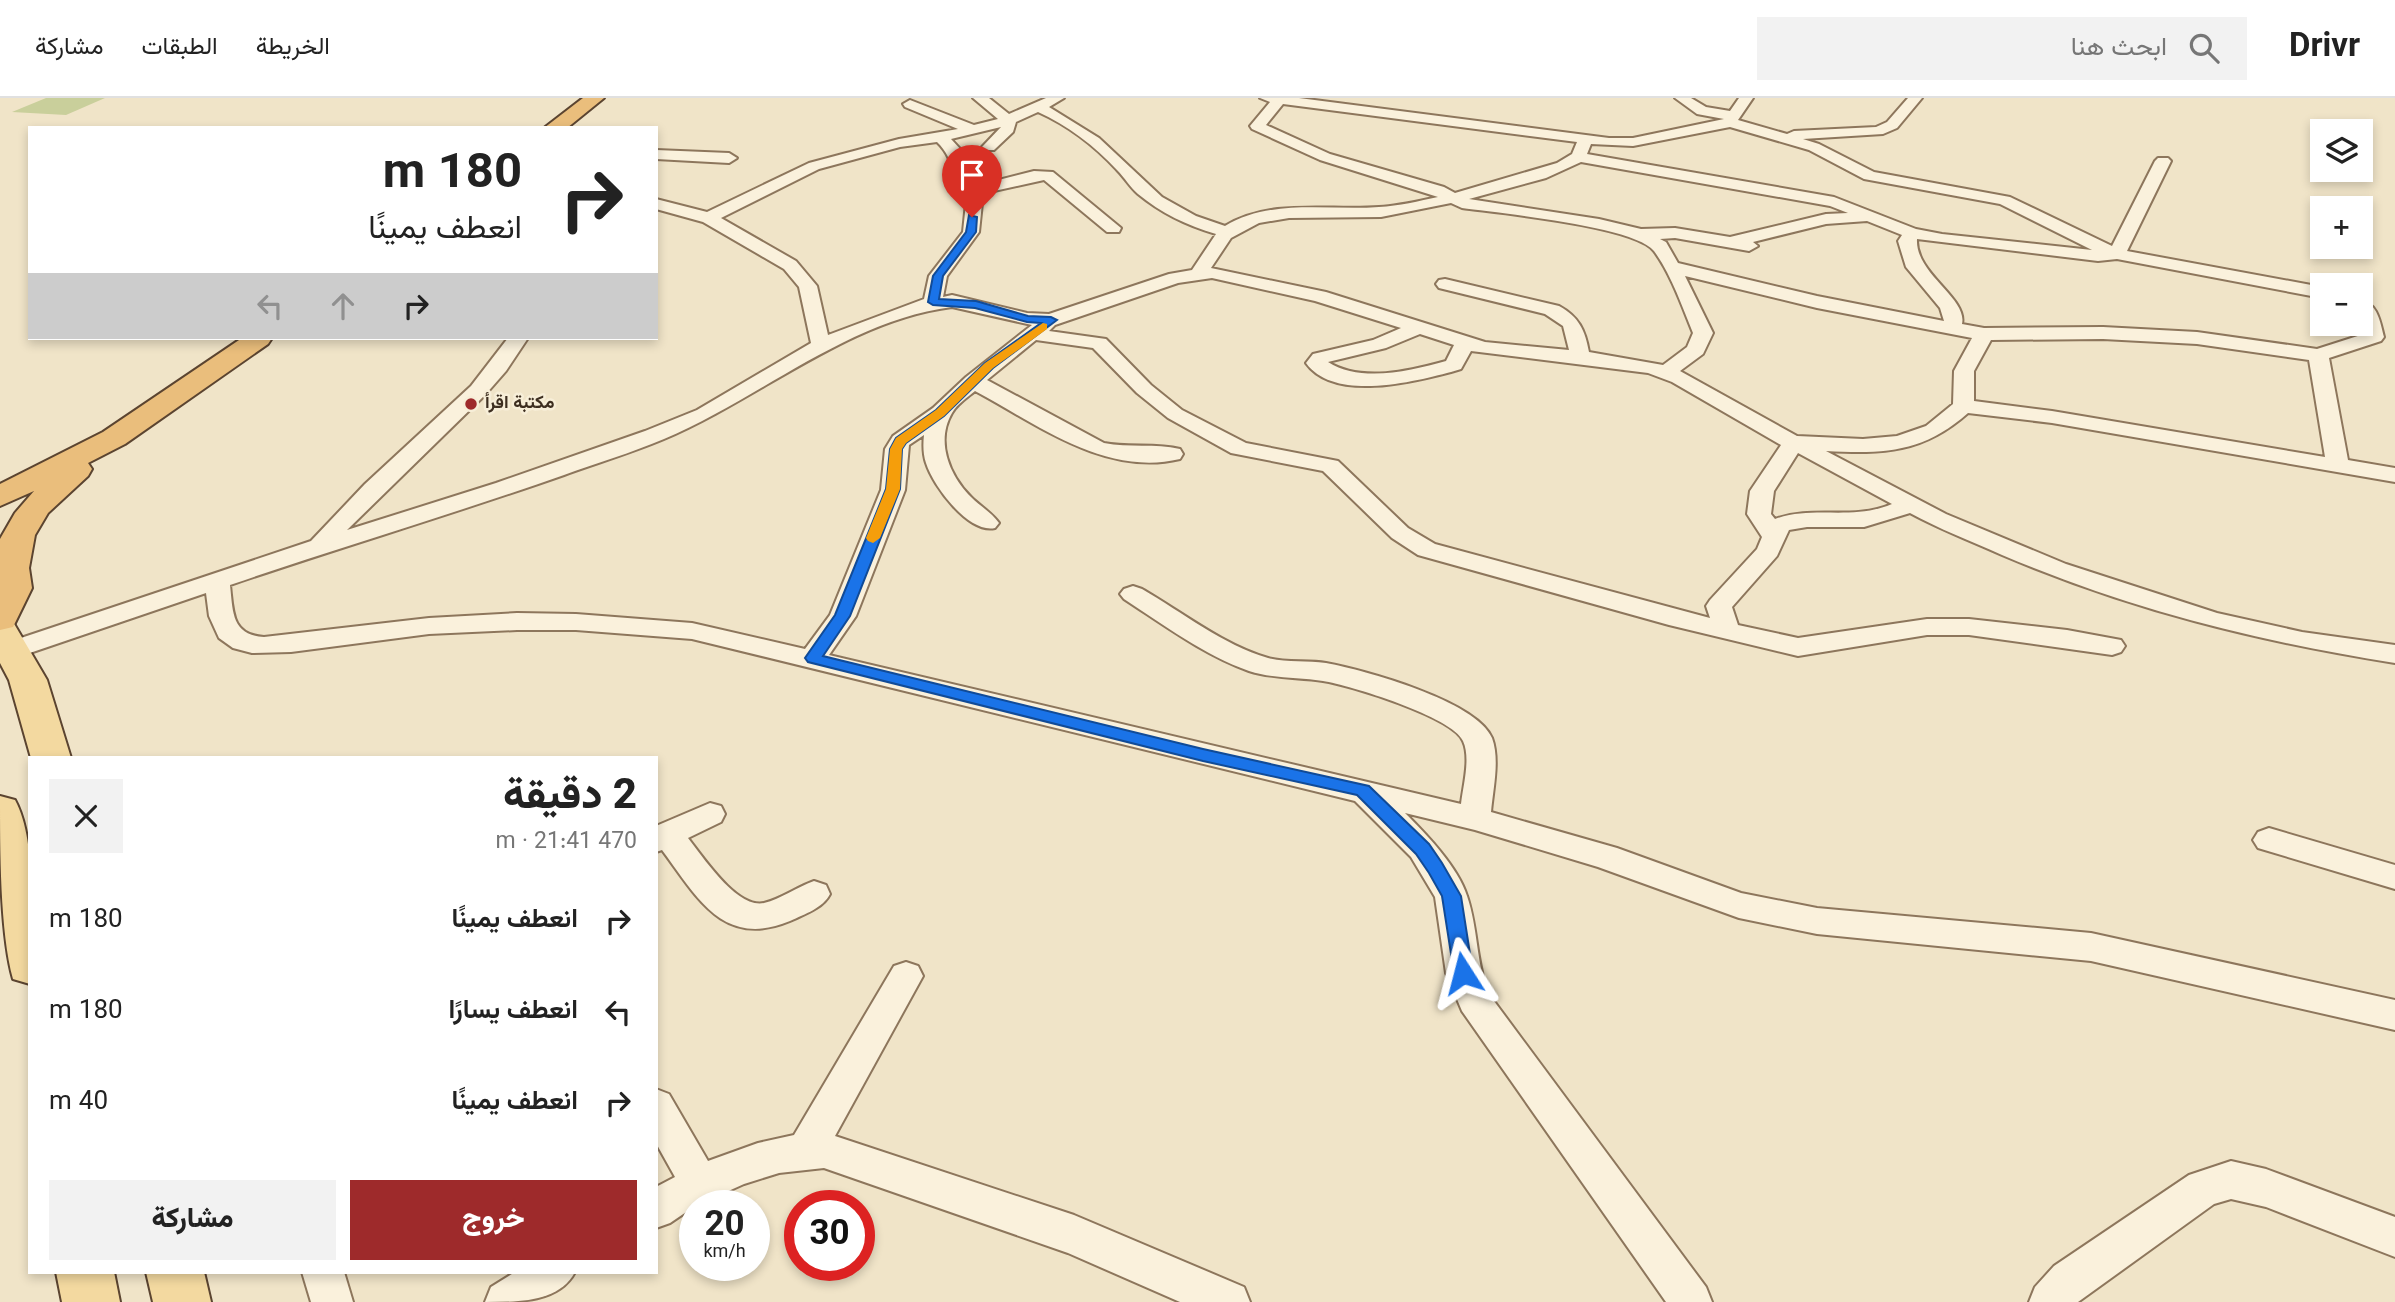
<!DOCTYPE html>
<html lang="ar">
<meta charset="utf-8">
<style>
:root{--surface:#fff;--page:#f2f2f2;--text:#222;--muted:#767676;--line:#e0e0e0;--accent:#9e2a2b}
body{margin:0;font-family:Georgia,Vazirmatn,serif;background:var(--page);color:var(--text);direction:rtl;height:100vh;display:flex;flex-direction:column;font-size:26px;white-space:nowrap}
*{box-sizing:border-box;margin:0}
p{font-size:23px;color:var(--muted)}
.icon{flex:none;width:38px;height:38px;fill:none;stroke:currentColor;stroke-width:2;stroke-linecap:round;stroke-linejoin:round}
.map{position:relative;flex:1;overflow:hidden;direction:ltr}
.drawer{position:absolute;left:28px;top:658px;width:630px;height:518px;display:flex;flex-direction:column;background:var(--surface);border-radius:0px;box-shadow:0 4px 10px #0003;direction:rtl}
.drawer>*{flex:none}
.top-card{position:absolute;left:28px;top:28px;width:630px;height:214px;border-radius:0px;box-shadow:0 4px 10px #0003;direction:rtl;background:#fff;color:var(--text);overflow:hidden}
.controls{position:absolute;left:2310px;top:21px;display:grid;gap:14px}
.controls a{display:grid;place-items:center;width:63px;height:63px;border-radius:0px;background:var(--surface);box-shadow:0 4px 10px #0003;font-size:35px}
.speed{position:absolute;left:679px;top:1092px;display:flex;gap:14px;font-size:35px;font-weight:700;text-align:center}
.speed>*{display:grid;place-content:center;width:91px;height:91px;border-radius:50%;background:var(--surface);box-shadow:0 4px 10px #0003;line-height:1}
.speed small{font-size:18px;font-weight:400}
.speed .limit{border:10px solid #d22;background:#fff;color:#111}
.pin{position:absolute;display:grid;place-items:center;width:60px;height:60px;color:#fff;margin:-72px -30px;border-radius:50% 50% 50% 0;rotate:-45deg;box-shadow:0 0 7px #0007}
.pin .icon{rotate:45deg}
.me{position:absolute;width:77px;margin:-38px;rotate:351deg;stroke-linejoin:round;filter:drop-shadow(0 0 5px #0008)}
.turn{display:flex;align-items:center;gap:24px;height:147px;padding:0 21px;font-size:32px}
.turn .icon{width:91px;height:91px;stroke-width:2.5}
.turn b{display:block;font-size:49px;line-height:60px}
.lanes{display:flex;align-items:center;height:66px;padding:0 21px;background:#0003;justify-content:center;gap:35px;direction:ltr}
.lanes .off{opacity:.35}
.round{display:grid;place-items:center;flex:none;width:74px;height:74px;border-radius:0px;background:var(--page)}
.headline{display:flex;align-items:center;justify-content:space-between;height:119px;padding:0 21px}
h1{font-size:42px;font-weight:800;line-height:52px}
.action{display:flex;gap:14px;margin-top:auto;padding:14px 21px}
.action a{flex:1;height:80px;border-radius:0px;background:var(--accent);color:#fff;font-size:28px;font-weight:800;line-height:80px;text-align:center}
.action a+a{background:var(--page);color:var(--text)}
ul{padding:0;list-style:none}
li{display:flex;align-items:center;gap:21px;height:91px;padding:0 21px}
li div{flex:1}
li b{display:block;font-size:26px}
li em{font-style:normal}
header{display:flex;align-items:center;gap:42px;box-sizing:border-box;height:98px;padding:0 35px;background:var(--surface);border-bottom:2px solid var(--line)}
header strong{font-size:33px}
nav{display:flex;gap:38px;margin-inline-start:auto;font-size:24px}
.search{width:490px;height:63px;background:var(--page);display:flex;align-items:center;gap:18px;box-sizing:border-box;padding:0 24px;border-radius:0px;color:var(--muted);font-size:26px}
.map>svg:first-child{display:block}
.green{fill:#c9cf9b}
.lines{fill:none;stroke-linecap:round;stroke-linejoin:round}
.minor-casing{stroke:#8d765c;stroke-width:4}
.primary-casing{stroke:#5b4430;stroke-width:4}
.trunk-casing{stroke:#5b4430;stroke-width:4}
.minor{fill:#faf1dc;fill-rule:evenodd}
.primary{fill:#f3d9a0;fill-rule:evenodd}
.trunk{fill:#eabe7c;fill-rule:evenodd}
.route{fill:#1a73e8;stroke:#114b97;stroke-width:2}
.slow{fill:#f59e0b}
.poi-dot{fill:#9e2a2b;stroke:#f7eed8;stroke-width:2.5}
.labels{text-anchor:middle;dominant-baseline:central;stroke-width:5;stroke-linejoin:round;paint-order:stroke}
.far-poi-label{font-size:18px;font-weight:bold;fill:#3d2e20;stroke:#f7eed8;text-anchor:start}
</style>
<header>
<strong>Drivr</strong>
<div class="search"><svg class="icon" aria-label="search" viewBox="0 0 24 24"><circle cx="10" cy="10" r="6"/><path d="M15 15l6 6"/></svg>ابحث هنا</div>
<nav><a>الخريطة</a><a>الطبقات</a><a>مشاركة</a></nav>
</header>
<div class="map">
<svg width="2395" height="1204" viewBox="0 0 2395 1204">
<rect width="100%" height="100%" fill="#f0e4c8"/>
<!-- green -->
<path class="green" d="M46 0H105L66 17 12 14Z"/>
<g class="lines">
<defs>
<g id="minor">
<path d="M973 0H989L1009 16 1046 0H1064L1049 9 1099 40 1162 99 1196 118 1225 128C1271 100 1329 113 1379 109 1399 108 1419 103 1438 99L1320 62 1252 31 1250 28 1270 4 1260 0H1299L1609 40H1633L1724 21 1697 16 1675 0H1691L1706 9 1730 13 1739 0H1753L1738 22 1787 36 1794 33 1876 29 1887 24 1908 0H1922L1897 30 1883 36 1803 41 1819 46 1874 74 2010 99 2112 148 2155 63 2158 60H2168L2171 63 2127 153 2322 189V200L2117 161 2098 163 1917 141C1915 176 1968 200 1962 226L1984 230 2103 229 2197 234 2317 251 2364 236 2361 202C2378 206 2380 224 2384 239L2381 243 2329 260 2348 362 2395 370V384L2052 325 1968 315C1923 355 1884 356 1826 353L1946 416 2066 466 2217 515 2302 534 2395 547V565C2256 543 2132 512 2002 457 1971 443 1939 431 1910 415L1864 429H1807L1789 432 1777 458 1732 509 1738 527 1798 540 1927 521H1969L2067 532 2121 542 2125 548 2121 554 2112 557 1969 537H1927L1798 558 1669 527 1418 457 1392 440 1323 373 1231 355 1168 320 1137 295 1093 250 1036 242 987 282 1104 345C1129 350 1155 345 1180 351L1183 356 1180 361C1105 379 1037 326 975 293 968 299 957 306 952 315 935 344 950 378 971 399 980 408 992 415 999 425L995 430C969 436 933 388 926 365 923 356 923 346 924 337L909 347 905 392 856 518 829 557 1461 706C1463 688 1471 660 1463 643 1453 619 1349 587 1323 583 1298 579 1274 581 1249 573 1204 557 1164 527 1124 501L1120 496 1124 491 1133 488 1142 491C1182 514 1223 547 1268 560 1286 565 1307 562 1326 565 1364 572 1477 603 1492 640 1500 662 1493 691 1491 714L1617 750 1741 795 1817 810 2091 835 2395 902V932L2091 863 1817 836 1739 820 1598 769 1475 732 1405 715C1426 736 1458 769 1467 798 1478 830 1476 864 1488 895L1706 1189 1712 1204H1666L1462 913 1446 875 1435 799 1411 759 1355 703 692 541 576 532H517L429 536 291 554 252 555 233 550 219 540 209 518 206 495 21 558 12 561 3 558 0 554 3 546 311 443 365 386 471 288 508 240H528L506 273 485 297 347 432 496 385 645 333 697 312 811 245 799 189 784 171 703 124 656 111V101L707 114 809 65 899 41 958 31 905 9 903 6 910 2 974 27 998 21ZM1283 6 1577 44 1572 56 1557 65 1455 95 1444 89 1330 56 1266 27ZM1038 14C1067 27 1095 48 1117 72 1125 80 1130 89 1138 96 1161 115 1188 128 1216 136L1192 172 1169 176 1049 216 1027 215 952 197 943 199 947 178 979 134 982 105 976 97 1044 82 1107 134H1119L1121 130 1053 74 1034 73 971 89 963 54 951 41 1001 29 982 49 984 52H994L1013 34 1016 24ZM1730 29 1809 52 1864 81 2000 106 2092 152 1942 136 1916 131 1834 99 1587 56 1591 46 1633 48ZM937 44C957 63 950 82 966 105L963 134 929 178 924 201 828 237 817 188 796 163 721 120 819 71 900 49ZM1581 64 1830 108 1848 115 1826 116 1730 139 1675 130 1641 131 1599 121 1469 101 1546 80ZM1451 105 1462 110C1498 115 1635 128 1654 153 1671 176 1682 208 1693 235L1687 249 1663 267 1589 254C1585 232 1579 219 1559 208L1445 181 1439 182 1436 186 1439 190 1545 216 1563 228 1569 252 1485 244 1326 194 1211 170 1231 140 1259 125 1289 120 1381 119ZM1867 123 1902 137 1898 143 1906 169 1940 210 1944 223 1817 198 1678 165 1666 144 1660 141 1675 140 1749 153 1758 148 1753 144 1826 126ZM1685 178 1817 210 1972 240 1954 273 1953 306 1926 328 1897 338 1863 341 1797 338 1680 273 1703 256 1713 235ZM1212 180 1315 203 1401 230 1373 242 1313 256 1306 265C1334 304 1413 284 1451 274L1461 271 1471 253 1648 275 1672 284 1781 347 1750 393 1747 416 1762 439 1757 451 1710 502 1706 508 1710 520 1435 446 1408 430 1338 363 1246 345 1182 312 1151 287 1106 241 1049 233 1055 227 1178 185ZM952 209 1032 227 966 279 933 310 893 338 885 351 881 392 830 517 805 551 692 525 576 516 517 515 429 520 264 539C231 537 233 513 230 487 341 449 453 416 564 377 597 365 631 355 664 341 759 301 848 222 952 209ZM1420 236 1454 247 1446 263C1410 273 1361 285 1328 264L1386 250ZM2103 241 2197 246 2309 262 2325 359 2052 313 1974 303V273L1991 242ZM1798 355 1892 406C1852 423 1814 407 1775 421L1771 416 1774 393Z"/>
<path d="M656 52 729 55 737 60 729 65 656 61Z"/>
<path d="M710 705 721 708 725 716 721 724 688 740C703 759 737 811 764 805 781 801 797 789 814 783L826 787 830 796C823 810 805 816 790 823 723 851 697 799 662 752L656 754V728Z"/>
<path d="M2269 730 2395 767V791L2258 750 2253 742 2258 734Z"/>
<path d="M906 864 918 868 923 878 835 1038 1074 1117 1244 1189 1250 1204H1180L1068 1155 824 1070 779 1075 744 1086 695 1108 670 1125 656 1130V1089L675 1079 656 1045V991L669 996 708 1063 758 1045 794 1037 894 868Z"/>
<path d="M2231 1063 2266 1071 2395 1119V1159L2266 1109 2231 1101 2214 1106 2078 1204H2029L2035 1189 2054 1168 2189 1077Z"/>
<path d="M302 1174H344L353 1204H311Z"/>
<path d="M515 1174H575C559 1204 520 1204 485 1204L491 1189Z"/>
</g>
<g id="primary">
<path d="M0 521 13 524 47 582 71 660H31L9 582 0 565Z"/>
<path d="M0 698 15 702C39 746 30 835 30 886L13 881C0 835 0 749 0 698Z"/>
<path d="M56 1174H114L120 1204H62Z"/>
<path d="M146 1174H204L211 1204H153Z"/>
</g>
<g id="trunk">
<path d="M583 0H604L567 30H544Z"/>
<path d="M242 240H272L268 246 125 346 88 365 92 371 88 378 48 415 35 437 29 470 32 490 13 529 0 532V441L15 415 34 393 0 408V386L103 334Z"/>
</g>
</defs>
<!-- minor casing -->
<use href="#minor" class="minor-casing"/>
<!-- primary casing -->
<use href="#primary" class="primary-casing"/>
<!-- trunk casing -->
<use href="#trunk" class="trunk-casing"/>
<!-- minor -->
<use href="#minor" class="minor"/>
<!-- primary -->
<use href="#primary" class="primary"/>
<!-- trunk -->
<use href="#trunk" class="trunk"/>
</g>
<!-- route -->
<path class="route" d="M969 117 977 119 976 134 943 178 939 201 976 203 1028 218 1051 219 1057 222 993 270 944 318 906 345 902 351 900 391 850 518 823 558 1203 651 1369 688 1429 746 1442 765 1461 798 1473 875 1470 880 1463 883 1456 880 1454 875 1442 798 1429 775 1416 756 1357 697 1203 663 808 564 805 560 835 517 886 391 890 351 896 340 936 312 985 265 1041 225 1027 224 975 210 933 207 928 204 933 178 966 134Z"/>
<!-- slow -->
<path class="slow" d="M1043 225 1047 226V231L993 270 944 318 906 345 902 351 900 391 880 440 873 445 868 443 866 440 886 391 890 351 896 340 936 312 985 265Z"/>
<!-- markers -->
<circle class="poi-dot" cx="471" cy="306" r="7"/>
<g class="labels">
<!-- far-poi labels -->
<g class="far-poi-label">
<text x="485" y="306">مكتبة اقرأ</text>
</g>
</g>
</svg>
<div class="controls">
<a><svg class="icon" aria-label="layers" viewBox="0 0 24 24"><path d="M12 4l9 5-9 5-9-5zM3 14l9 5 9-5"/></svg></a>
<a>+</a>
<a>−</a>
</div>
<div class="speed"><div>20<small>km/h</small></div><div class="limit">30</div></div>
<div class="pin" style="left:972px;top:119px;background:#d93025"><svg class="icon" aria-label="arrive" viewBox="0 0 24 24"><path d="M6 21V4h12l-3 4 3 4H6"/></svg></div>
<svg class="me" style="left:1463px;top:875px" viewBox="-20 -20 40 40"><path d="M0-17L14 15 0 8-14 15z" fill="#1a73e8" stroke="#fff" stroke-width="4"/></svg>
<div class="top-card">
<div class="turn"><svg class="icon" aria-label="right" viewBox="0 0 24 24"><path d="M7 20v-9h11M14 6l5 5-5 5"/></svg><div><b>180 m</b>انعطف يمينًا</div></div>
<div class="lanes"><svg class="icon off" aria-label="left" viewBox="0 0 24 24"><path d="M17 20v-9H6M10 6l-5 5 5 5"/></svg><svg class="icon off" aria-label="ahead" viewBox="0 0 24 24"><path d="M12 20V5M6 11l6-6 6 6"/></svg><svg class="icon" aria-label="right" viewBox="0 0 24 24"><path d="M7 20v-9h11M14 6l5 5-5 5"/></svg></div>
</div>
<section class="drawer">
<div class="headline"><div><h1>2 دقيقة</h1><p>470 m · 21:41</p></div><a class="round"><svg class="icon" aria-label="close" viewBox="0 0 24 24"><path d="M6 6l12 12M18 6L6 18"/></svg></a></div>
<ul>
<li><svg class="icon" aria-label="right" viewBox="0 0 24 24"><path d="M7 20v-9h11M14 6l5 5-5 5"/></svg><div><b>انعطف يمينًا</b></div><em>180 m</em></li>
<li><svg class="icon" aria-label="left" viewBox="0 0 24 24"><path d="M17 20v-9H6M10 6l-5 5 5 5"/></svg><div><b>انعطف يسارًا</b></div><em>180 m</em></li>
<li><svg class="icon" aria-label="right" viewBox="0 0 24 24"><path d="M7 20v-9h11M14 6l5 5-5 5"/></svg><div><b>انعطف يمينًا</b></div><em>40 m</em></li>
</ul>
<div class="action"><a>خروج</a><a>مشاركة</a></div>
</section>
</div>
